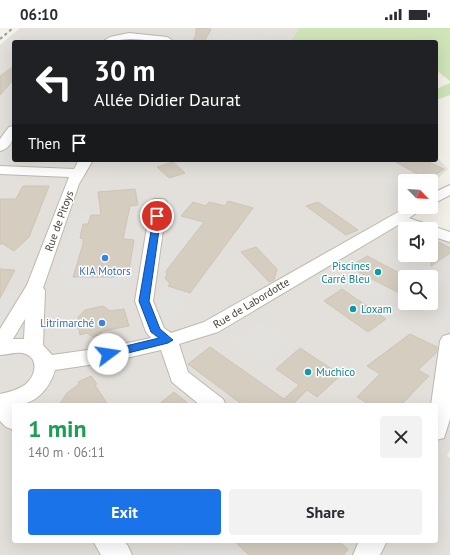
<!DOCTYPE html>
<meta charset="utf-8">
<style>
:root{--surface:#fff;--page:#f2f2f3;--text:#2b2b33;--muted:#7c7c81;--accent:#1a73e8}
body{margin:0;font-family:"PT Sans",sans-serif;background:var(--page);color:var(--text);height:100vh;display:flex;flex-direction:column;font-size:15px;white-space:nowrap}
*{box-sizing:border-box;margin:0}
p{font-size:13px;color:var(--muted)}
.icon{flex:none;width:22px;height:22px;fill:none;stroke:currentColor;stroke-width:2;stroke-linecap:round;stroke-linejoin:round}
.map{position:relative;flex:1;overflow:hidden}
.sheet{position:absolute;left:12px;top:375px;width:426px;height:140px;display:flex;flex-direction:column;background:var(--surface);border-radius:4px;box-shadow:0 4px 16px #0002}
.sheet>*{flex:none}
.top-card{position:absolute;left:12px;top:12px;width:426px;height:122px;border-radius:4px;box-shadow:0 4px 16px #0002;background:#202124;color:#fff;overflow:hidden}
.needle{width:26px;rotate:115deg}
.fabs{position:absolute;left:398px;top:146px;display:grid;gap:8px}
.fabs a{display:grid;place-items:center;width:40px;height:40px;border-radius:4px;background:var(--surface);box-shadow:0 4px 16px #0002;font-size:20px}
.pin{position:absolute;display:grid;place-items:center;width:34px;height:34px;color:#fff;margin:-17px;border:2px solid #fff;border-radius:50%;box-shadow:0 1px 4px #0007}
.me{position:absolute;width:44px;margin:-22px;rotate:76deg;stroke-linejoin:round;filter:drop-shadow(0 0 3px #0008)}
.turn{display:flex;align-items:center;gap:14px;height:84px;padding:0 16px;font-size:18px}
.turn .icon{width:52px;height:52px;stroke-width:2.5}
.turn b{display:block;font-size:28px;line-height:34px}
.then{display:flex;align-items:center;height:38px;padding:0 16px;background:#0003;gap:8px;font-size:15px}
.round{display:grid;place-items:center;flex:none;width:42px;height:42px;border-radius:4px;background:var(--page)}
.headline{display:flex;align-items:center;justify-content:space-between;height:68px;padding:0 16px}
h1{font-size:24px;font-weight:700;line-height:30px;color:#1e9e55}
.cta{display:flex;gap:8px;margin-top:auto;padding:8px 16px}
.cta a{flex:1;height:46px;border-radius:4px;background:var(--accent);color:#fff;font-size:16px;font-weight:700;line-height:46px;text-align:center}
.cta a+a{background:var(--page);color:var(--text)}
.status{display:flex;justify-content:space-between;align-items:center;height:28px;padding:0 20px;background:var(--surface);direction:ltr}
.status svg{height:11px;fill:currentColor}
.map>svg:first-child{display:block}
.industrial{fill:#e3e0db;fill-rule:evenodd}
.green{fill:#cfe4b7}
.parking{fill:#e3e1de}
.building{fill:#d4cdc0;stroke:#cfc4b4}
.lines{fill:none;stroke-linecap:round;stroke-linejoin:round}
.minor-casing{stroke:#beb8ad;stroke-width:2}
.minor{fill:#fff;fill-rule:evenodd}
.rail{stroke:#989898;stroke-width:2;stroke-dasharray:3 3;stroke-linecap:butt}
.route{fill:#1a73e8;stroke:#114b97}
.shop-dot{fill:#3f7fe0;stroke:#fff;stroke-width:1.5}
.culture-dot{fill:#0f9aa8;stroke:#fff;stroke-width:1.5}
.labels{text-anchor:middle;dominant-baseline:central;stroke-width:3;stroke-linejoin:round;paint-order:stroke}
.street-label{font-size:11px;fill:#474139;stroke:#fff}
.culture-label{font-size:11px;fill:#0d838f;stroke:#fff;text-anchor:start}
.shop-label{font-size:11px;fill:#366cbe;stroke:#fff}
</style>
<div class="status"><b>06:10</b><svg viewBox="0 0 49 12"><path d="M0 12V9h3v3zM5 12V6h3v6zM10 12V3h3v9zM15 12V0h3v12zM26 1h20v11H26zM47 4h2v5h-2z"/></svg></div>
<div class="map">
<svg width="450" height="527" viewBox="0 0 450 527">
<rect width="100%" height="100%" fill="#f4f1ea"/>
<!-- industrial -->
<path class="industrial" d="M20 0H299L290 14H14V132H436V128L448 141 431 157V153H405V179H407L396 190 450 203V422L447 428 450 430V527H0V17ZM405 201H431V227H405ZM405 249H431V275H405ZM14 377H436V513H14Z"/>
<!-- green -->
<g class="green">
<path d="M299 0H450V53L436 42V14H290Z"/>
<path d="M450 55V67L436 72V61Z"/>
</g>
<!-- parking -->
<g class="parking">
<path d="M182 0H189L187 4H195L189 14H173Z"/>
<path d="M213 6 274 10 272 14H209Z"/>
<path d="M14 111V127L7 132 1 131 0 127Z"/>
<path d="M34 132H51L59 133 54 139 30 137Z"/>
<path d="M99 132H118L115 137 100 147 91 143Z"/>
<path d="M178 178 186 180 179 189 237 202 228 214 167 198 172 186Z"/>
<path d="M76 185H90L80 215H66Z"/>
<path d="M167 199 193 206 165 242 158 241Z"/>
<path d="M385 214 405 227 449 250 440 259 431 254V249H421L373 224Z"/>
<path d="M66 217H80L71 249H57Z"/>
<path d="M348 240 387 263 376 272 337 248Z"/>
<path d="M68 250H121L119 260H65Z"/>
<path d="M167 260 190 266 167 296 163 293 155 274Z"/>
<path d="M5 265H17L0 298V273Z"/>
<path d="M259 294 288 313 265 333 234 313Z"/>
<path d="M449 460H450V498L436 488V478Z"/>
<path d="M167 513H225L240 527H182Z"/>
</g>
<!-- building -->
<g class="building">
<path d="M196 0 211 1 204 14H192L196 7Z"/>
<path d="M14 38V51L0 67V48Z"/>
<path d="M392 132H424L444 141 430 150H425Z"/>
<path d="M173 134 185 145 169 150 157 139Z"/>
<path d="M23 158H49L29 209 14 223 3 216H0V171H16Z"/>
<path d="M135 161 138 177 130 178 123 211 134 212 129 243H115V249H73L83 216V211L80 210 83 196H88L91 187H101L98 164Z"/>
<path d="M228 173 253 180 190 265 168 258 170 256 165 250 167 246 166 243 204 194 181 188 193 174 206 178 209 174 225 178Z"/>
<path d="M318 174 358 202 346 207 306 178Z"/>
<path d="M431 210 450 220V225L431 238Z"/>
<path d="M256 219 277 241 274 252 269 254 241 224Z"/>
<path d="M367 228 405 248V268L349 239Z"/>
<path d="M0 241 15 242 0 270Z"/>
<path d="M342 261 386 291 368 304 324 273Z"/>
<path d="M103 278 110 283 124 281 129 298 103 303 99 307 93 309 87 305 80 307 79 301 72 297 78 293V289L85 282Z"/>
<path d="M410 306 437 319V324L418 342 429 348 401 377H370L357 369 380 346 367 338Z"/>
<path d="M210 319 284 371 299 357 276 341 300 320 341 347 317 369 307 362 292 377H243L188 336Z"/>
<path d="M91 348 97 356 95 357 108 377H59L67 365 79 356 78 354Z"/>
<path d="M174 364 190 377H158Z"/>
<path d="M234 513H338L348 521 344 527H249Z"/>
</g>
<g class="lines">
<defs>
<g id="minor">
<path d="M129 5 167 9 172 12 171 14C157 14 144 11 130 11 120 11 112 14 102 14L110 9Z"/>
<path d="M14 98C14 109 12 120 0 123V111L9 99Z"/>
<path d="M79 132H93L79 156 43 260 45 262 43 317 52 327 109 319 151 310 146 304 135 273 151 174 154 171H164L167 174 153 273 164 300 171 305 204 294 407 179H426L409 190 450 204V214L431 208V201H409L398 197 218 304 179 316 188 344 223 371 226 377H200L172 354 161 322 109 334 55 342C49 362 35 377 14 377V402L6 399 0 393V366C9 364 18 362 26 356 37 346 39 328 22 325 15 324 7 327 0 327V301L27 257 69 149 0 146V138L74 141ZM25 291 24 311H13Z"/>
<path d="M450 157V167L431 177V166Z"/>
<path d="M450 306V391L444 410 436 412V377H431L440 313 443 308Z"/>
<path d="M93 513H124L128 518 132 527H101Z"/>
<path d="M359 513H387L380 527H353Z"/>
</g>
</defs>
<!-- minor casing -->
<use href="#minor" class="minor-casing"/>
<!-- minor -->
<use href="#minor" class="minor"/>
<!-- rail -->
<path class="rail" d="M0 11 13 0"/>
</g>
<!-- route -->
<path class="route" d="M154 186 161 188 149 273 160 301 173 312 168 315 108 330 105 329 103 326 105 323 159 310 151 304 139 273Z"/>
<!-- markers -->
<g class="shop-dot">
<circle cx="105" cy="230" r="4"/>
<circle cx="102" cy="295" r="4"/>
</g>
<g class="culture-dot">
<circle cx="378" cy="244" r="4"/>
<circle cx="353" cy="281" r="4"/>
<circle cx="308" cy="344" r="4"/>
</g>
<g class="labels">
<!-- street labels -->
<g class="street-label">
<text transform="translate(59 193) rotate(-70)">Rue de Pitoys</text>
<text transform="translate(251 275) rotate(-31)">Rue de Labordotte</text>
</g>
<!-- culture labels -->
<g class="culture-label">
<text x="370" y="238" text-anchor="end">Piscines<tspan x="370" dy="13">Carré Bleu</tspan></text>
<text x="361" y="281">Loxam</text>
<text x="316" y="344">Muchico</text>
</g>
<!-- shop labels -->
<g class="shop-label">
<text x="105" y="243">KIA Motors</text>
<text x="94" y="295" text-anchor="end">Litrimarché</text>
</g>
</g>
</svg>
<div class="fabs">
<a><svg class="needle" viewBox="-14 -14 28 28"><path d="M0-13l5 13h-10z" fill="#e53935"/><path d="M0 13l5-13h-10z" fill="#7c7c81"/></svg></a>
<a><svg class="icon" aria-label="sound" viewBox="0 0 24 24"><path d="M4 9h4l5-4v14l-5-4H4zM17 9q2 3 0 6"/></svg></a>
<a><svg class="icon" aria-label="search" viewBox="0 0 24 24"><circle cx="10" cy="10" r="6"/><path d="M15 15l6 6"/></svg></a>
</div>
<div class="pin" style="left:157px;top:188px;background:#d93025"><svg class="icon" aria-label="arrive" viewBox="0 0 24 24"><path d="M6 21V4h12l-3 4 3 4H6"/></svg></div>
<svg class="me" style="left:108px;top:326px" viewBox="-20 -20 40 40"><circle r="19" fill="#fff"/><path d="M0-13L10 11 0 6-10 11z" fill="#1a73e8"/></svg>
<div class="top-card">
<div class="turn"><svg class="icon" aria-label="left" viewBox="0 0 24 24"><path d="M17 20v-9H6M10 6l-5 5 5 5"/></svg><div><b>30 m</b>Allée Didier Daurat</div></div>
<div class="then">Then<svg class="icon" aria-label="arrive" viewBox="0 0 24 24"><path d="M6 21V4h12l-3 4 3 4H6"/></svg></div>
</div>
<section class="sheet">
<div class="headline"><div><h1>1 min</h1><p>140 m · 06:11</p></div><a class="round"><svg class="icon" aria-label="close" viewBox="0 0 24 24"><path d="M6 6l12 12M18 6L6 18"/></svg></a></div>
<div class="cta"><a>Exit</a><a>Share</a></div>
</section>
</div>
